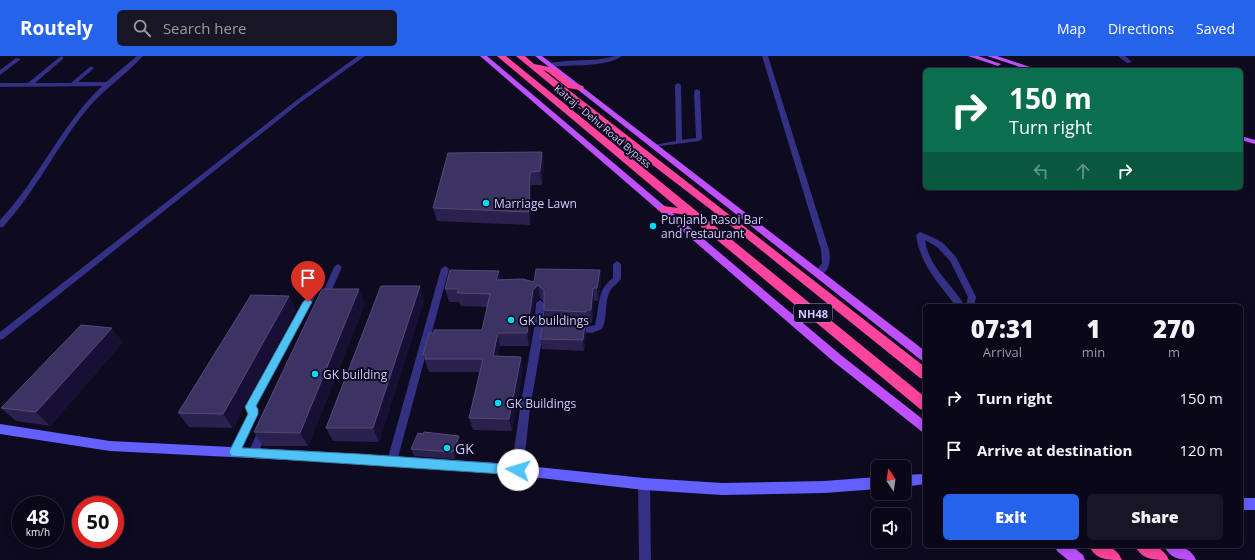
<!DOCTYPE html>
<style>
:root{--surface:#0a0818;--page:#181625;--text:#f1f3f6;--muted:#999aa2;--line:#2a2937;--accent:#2563eb}
body{margin:0;font-family:"Open Sans",sans-serif;background:var(--page);color:var(--text);height:100vh;display:flex;flex-direction:column;font-size:15px;white-space:nowrap}
*{box-sizing:border-box;margin:0}
p{font-size:13px;color:var(--muted)}
.icon{flex:none;width:22px;height:22px;fill:none;stroke:currentColor;stroke-width:2;stroke-linecap:round;stroke-linejoin:round}
.map{position:relative;flex:1;overflow:hidden}
.drawer{position:absolute;left:923px;top:248px;width:320px;height:244px;display:flex;flex-direction:column;background:var(--surface);border-radius:6px;box-shadow:0 2px 10px #0003,0 0 0 1px var(--line)}
.drawer>*{flex:none}
.guide{position:absolute;left:923px;top:12px;width:320px;height:122px;border-radius:6px;box-shadow:0 2px 10px #0003,0 0 0 1px var(--line);background:#0b6e4f;color:#fff;overflow:hidden}
.needle{width:26px;rotate:347deg}
.tools{position:absolute;left:871px;top:404px;display:grid;gap:8px}
.tools a{display:grid;place-items:center;width:40px;height:40px;border-radius:6px;background:var(--surface);box-shadow:0 2px 10px #0003,0 0 0 1px var(--line);font-size:20px}
.speed{position:absolute;left:12px;top:440px;display:flex;gap:8px;font-size:20px;font-weight:700;text-align:center}
.speed>*{display:grid;place-content:center;width:52px;height:52px;border-radius:50%;background:var(--surface);box-shadow:0 2px 10px #0003,0 0 0 1px var(--line);line-height:1}
.speed small{font-size:10px;font-weight:400}
.speed .limit{border:6px solid #d22;background:#fff;color:#111}
.pin{position:absolute;display:grid;place-items:center;width:34px;height:34px;color:#fff;margin:-41px -17px;border-radius:50% 50% 50% 0;rotate:-45deg;box-shadow:0 0 4px #0007}
.pin .icon{rotate:45deg}
.me{position:absolute;width:44px;margin:-22px;rotate:276deg;stroke-linejoin:round;filter:drop-shadow(0 0 3px #0008)}
.turn{display:flex;align-items:center;gap:14px;height:84px;padding:0 20px;font-size:18px}
.turn .icon{width:52px;height:52px;stroke-width:2.5}
.turn b{display:block;font-size:28px;line-height:34px}
.lanes{display:flex;align-items:center;height:38px;padding:0 20px;background:#0003;justify-content:center;gap:20px;direction:ltr}
.lanes .off{opacity:.35}
.eta{display:flex;justify-content:space-evenly;align-items:center;height:68px;text-align:center}
.eta b{font-size:24px;font-weight:800;line-height:28px}
.button{display:flex;gap:8px;margin-top:auto;padding:8px 20px}
.button a{flex:1;height:46px;border-radius:6px;background:var(--accent);color:#fff;font-size:16px;font-weight:800;line-height:46px;text-align:center}
.button a+a{background:var(--page);color:var(--text)}
ul{padding:0;list-style:none}
li{display:flex;align-items:center;gap:12px;height:52px;padding:0 20px}
li div{flex:1}
li b{display:block;font-size:15px}
li em{font-style:normal}
header{display:flex;align-items:center;gap:24px;box-sizing:border-box;height:56px;padding:0 20px;background:var(--accent);color:#fff}
header strong{font-size:19px}
nav{display:flex;gap:22px;margin-inline-start:auto;font-size:14px}
.search{width:280px;height:36px;background:var(--page);display:flex;align-items:center;gap:10px;box-sizing:border-box;padding:0 14px;border-radius:6px;color:var(--muted);font-size:15px}
.map>svg:first-child{display:block}
.lines{fill:none;stroke-linecap:round;stroke-linejoin:round}
.street{fill:#343084;fill-rule:evenodd}
.secondary{fill:#6460ff;fill-rule:evenodd}
.primary{fill:#be50ff;fill-rule:evenodd}
.highway{fill:#ff449d;fill-rule:evenodd}
.wall{fill:#2a214f}
.shaded-wall{fill:#181034}
.building{fill:#3c3362;stroke:#534a7b}
.route{fill:#4fc3f7;stroke:#337fa1}
.poi-dot{fill:#00dbf4;stroke:#0e0a20;stroke-width:1.5}
.labels{text-anchor:middle;dominant-baseline:central;stroke-width:4;stroke-linejoin:round;paint-order:stroke}
.far-street-label{font-size:10px;fill:#cfc9ff;stroke:#0e0a20}
.shield{fill:#0e0a20;stroke:#9590bc;stroke-width:1}
.shield-label{font-size:11px;font-weight:bold;fill:#cfc9ff}
.poi-label{font-size:12px;fill:#cfc9ff;stroke:#0e0a20;text-anchor:start}
.near-poi-label{font-size:14px;fill:#cfc9ff;stroke:#0e0a20;text-anchor:start}
</style>
<header>
<strong>Routely</strong>
<div class="search"><svg class="icon" aria-label="search" viewBox="0 0 24 24"><circle cx="10" cy="10" r="6"/><path d="M15 15l6 6"/></svg>Search here</div>
<nav><a>Map</a><a>Directions</a><a>Saved</a></nav>
</header>
<div class="map">
<svg width="1255" height="504" viewBox="0 0 1255 504">
<rect width="100%" height="100%" fill="#0e0a20"/>
<g class="lines">
<!-- street -->
<g class="street">
<path d="M61 0 63 1V3L35 27H71L91 10 94 12 93 13 78 26H106L137 0H143C125 20 101 35 84 57 55 94 35 136 3 171H0V164C39 123 61 69 102 30L0 31V27H28Z"/>
<path d="M358 0H365L301 46 3 283 0 284V276L297 44Z"/>
<path d="M614 0H622C605 12 570 8 549 11L546 9C557 2 596 7 614 0Z"/>
<path d="M762 0H768L829 194C831 204 830 216 819 220L815 217 822 207 821 194Z"/>
<path d="M1118 0H1125L1132 6 1127 7Z"/>
<path d="M16 2 21 3 0 19V14Z"/>
<path d="M678 27 681 29 682 84 696 82 694 35 697 33 700 35 702 83 699 85 653 91V89L676 85 675 29Z"/>
<path d="M920 176 934 182 943 187 956 201 976 241 974 250H966L968 241 950 205 937 191 925 184C929 212 952 228 965 250H956C939 228 920 208 916 179Z"/>
<path d="M617 205 621 208V223C618 227 613 230 610 235 604 247 608 261 602 273L592 277 571 275 569 273 571 271C579 268 587 272 595 269 600 251 596 234 613 222V208Z"/>
<path d="M338 208 342 211 328 243 327 245H321L320 243 334 211Z"/>
<path d="M445 210 449 213 397 405 396 408 392 410 388 408 387 405 441 213Z"/>
<path d="M322 217 326 220 256 350 258 353V358L238 399 234 401 230 399 229 396 248 358V355L245 351 318 220Z"/>
<path d="M540 244 544 247V272L530 353 523 414 521 417 517 419 513 417 511 414 520 353 534 272 536 247Z"/>
<path d="M264 369 268 370 269 373 258 397 257 400 253 402 249 400 248 397 259 373 260 370Z"/>
<path d="M644 423 648 424 650 428 651 504H639L638 428 640 424Z"/>
</g>
<!-- secondary -->
<g class="secondary">
<path d="M0 368 110 385 310 395 498 407 644 422 722 427 824 425 878 421V433L824 437 722 439 644 434 498 417 310 405 110 395 0 378Z"/>
<path d="M925 418V428L904 431V419Z"/>
<rect x="1241" y="442" width="14" height="12"/>
</g>
<!-- primary -->
<g class="primary">
<path d="M480 0H487L842 300 925 365V377L921 375 834 306Z"/>
<path d="M535 0H542L925 295V305L921 304Z"/>
<path d="M968 0H978L1001 8 998 10Z"/>
<path d="M987 0H997L1039 14H1029Z"/>
<path d="M1241 80 1255 84V88L1241 84Z"/>
<path d="M1055 490H1072L1083 499 1085 504H1068L1057 495Z"/>
<path d="M1164 490C1178 490 1190 490 1196 504 1182 504 1171 504 1164 490Z"/>
</g>
<!-- highway -->
<g class="highway">
<path d="M497 0H506L925 341V355L920 353 687 159 659 155 658 153 663 150 678 152Z"/>
<path d="M516 0H525L534 8 554 12 574 28 583 30 584 32 580 34 568 32 548 16 543 14 925 311V323L920 322 710 153 590 61Z"/>
<path d="M1089 490C1104 490 1115 488 1122 504 1107 504 1096 504 1089 490Z"/>
<path d="M1135 490C1150 490 1162 488 1169 504 1154 504 1142 504 1135 490Z"/>
</g>
</g>
<!-- wall -->
<g class="wall">
<path d="M542 96 544 109 542 129H531L530 169 437 165 433 152Z"/>
<path d="M600 214 601 227 598 245H594L592 267H587V269H585L586 278 584 295 542 293 540 283 545 267 544 254V246L540 242 534 247 529 290H500L498 300 523 314 512 375 473 374 469 362 480 316H429L423 299 482 274 487 251 461 250 459 246H449L445 233 501 223 534 226Z"/>
<path d="M424 244 379 386 333 385 326 372Z"/>
<path d="M365 247 308 390H263L254 376Z"/>
<path d="M296 254 244 350 233 372 189 371 178 357Z"/>
<path d="M123 286 50 370 16 365 1 352Z"/>
<path d="M459 380 461 387 455 403 414 400 411 393Z"/>
</g>
<!-- shaded-wall -->
<g class="shaded-wall">
<path d="M542 96 544 109 542 129 540 115Z"/>
<path d="M530 116 531 129 530 169 529 156Z"/>
<path d="M600 214 601 227 598 245 597 232Z"/>
<path d="M499 215 502 228 496 224Z"/>
<path d="M538 229 540 242 534 247 529 290 527 277 533 234Z"/>
<path d="M420 230 424 244 379 386 373 372Z"/>
<path d="M593 232 594 245 592 267 591 254Z"/>
<path d="M359 233 365 247 308 390 300 377Z"/>
<path d="M289 240 296 254 244 350 233 372 223 358 235 337Z"/>
<path d="M585 268 586 278 584 295 583 284Z"/>
<path d="M112 272 123 286 50 370 36 356Z"/>
<path d="M498 277 500 290 496 313 493 300Z"/>
<path d="M521 301 523 314 512 375 509 363Z"/>
<path d="M459 380 461 387 455 403 453 396Z"/>
</g>
<!-- building -->
<g class="building">
<path d="M542 96 540 115 530 116 529 156 433 152 448 97Z"/>
<path d="M536 213 600 214 597 232H593L591 254H586V256L544 254V234L538 229 533 234 527 277H498L493 300 521 301 509 363 469 362 483 303H425L426 299H423L429 277H434V274H482L490 238 457 237 459 233H445L450 214 499 215 496 224 523 223 534 226Z"/>
<path d="M381 230H420L373 372H326Z"/>
<path d="M322 233H359L300 377 254 376Z"/>
<path d="M251 239 289 240 235 337 223 358 178 357Z"/>
<path d="M543 267 585 268 583 284 540 283Z"/>
<path d="M81 269 112 272 36 356 1 352Z"/>
<path d="M424 376 459 380 453 396 411 393 418 377 423 378Z"/>
</g>
<!-- route -->
<path class="route" d="M308 242 312 246 256 350 258 353V358L242 392 360 398 518 409 521 411 523 414 521 417 518 419 231 400 229 396 248 358 245 351 303 246Z"/>
<!-- markers -->
<g class="poi-dot">
<circle cx="486" cy="147" r="4"/>
<circle cx="653" cy="170" r="4"/>
<circle cx="511" cy="264" r="4"/>
<circle cx="315" cy="318" r="4"/>
<circle cx="498" cy="347" r="4"/>
<circle cx="447" cy="392" r="4"/>
</g>
<g class="labels">
<!-- far-street labels -->
<g class="far-street-label">
<text transform="translate(603 70) rotate(40)">Katraj - Dehu Road Bypass</text>
</g>
<!-- shield labels -->
<rect class="shield" x="794" y="248" width="38" height="18" rx="3"/>
<g class="shield-label">
<text x="813" y="257">NH48</text>
</g>
<!-- poi labels -->
<g class="poi-label">
<text x="494" y="147">Marriage Lawn</text>
<text x="661" y="163">Punjanb Rasoi Bar<tspan x="661" dy="14">and restaurant</tspan></text>
<text x="519" y="264">GK buildings</text>
<text x="323" y="318">GK building</text>
<text x="506" y="347">GK Buildings</text>
</g>
<!-- near-poi labels -->
<g class="near-poi-label">
<text x="455" y="392">GK</text>
</g>
</g>
</svg>
<div class="tools">
<a><svg class="needle" viewBox="-14 -14 28 28"><path d="M0-13l5 13h-10z" fill="#e53935"/><path d="M0 13l5-13h-10z" fill="#999aa2"/></svg></a>
<a><svg class="icon" aria-label="sound" viewBox="0 0 24 24"><path d="M4 9h4l5-4v14l-5-4H4zM17 9q2 3 0 6"/></svg></a>
</div>
<div class="speed"><div>48<small>km/h</small></div><div class="limit">50</div></div>
<div class="pin" style="left:308px;top:246px;background:#d93025"><svg class="icon" aria-label="arrive" viewBox="0 0 24 24"><path d="M6 21V4h12l-3 4 3 4H6"/></svg></div>
<svg class="me" style="left:518px;top:414px" viewBox="-20 -20 40 40"><circle r="19" fill="#fff"/><path d="M0-13L10 11 0 6-10 11z" fill="#4fc3f7"/></svg>
<div class="guide">
<div class="turn"><svg class="icon" aria-label="right" viewBox="0 0 24 24"><path d="M7 20v-9h11M14 6l5 5-5 5"/></svg><div><b>150 m</b>Turn right</div></div>
<div class="lanes"><svg class="icon off" aria-label="left" viewBox="0 0 24 24"><path d="M17 20v-9H6M10 6l-5 5 5 5"/></svg><svg class="icon off" aria-label="ahead" viewBox="0 0 24 24"><path d="M12 20V5M6 11l6-6 6 6"/></svg><svg class="icon" aria-label="right" viewBox="0 0 24 24"><path d="M7 20v-9h11M14 6l5 5-5 5"/></svg></div>
</div>
<section class="drawer">
<div class="eta">
<div><b>07:31</b><p>Arrival</p></div>
<div><b>1</b><p>min</p></div>
<div><b>270</b><p>m</p></div>
</div>
<ul>
<li><svg class="icon" aria-label="right" viewBox="0 0 24 24"><path d="M7 20v-9h11M14 6l5 5-5 5"/></svg><div><b>Turn right</b></div><em>150 m</em></li>
<li><svg class="icon" aria-label="arrive" viewBox="0 0 24 24"><path d="M6 21V4h12l-3 4 3 4H6"/></svg><div><b>Arrive at destination</b></div><em>120 m</em></li>
</ul>
<div class="button"><a>Exit</a><a>Share</a></div>
</section>
</div>
